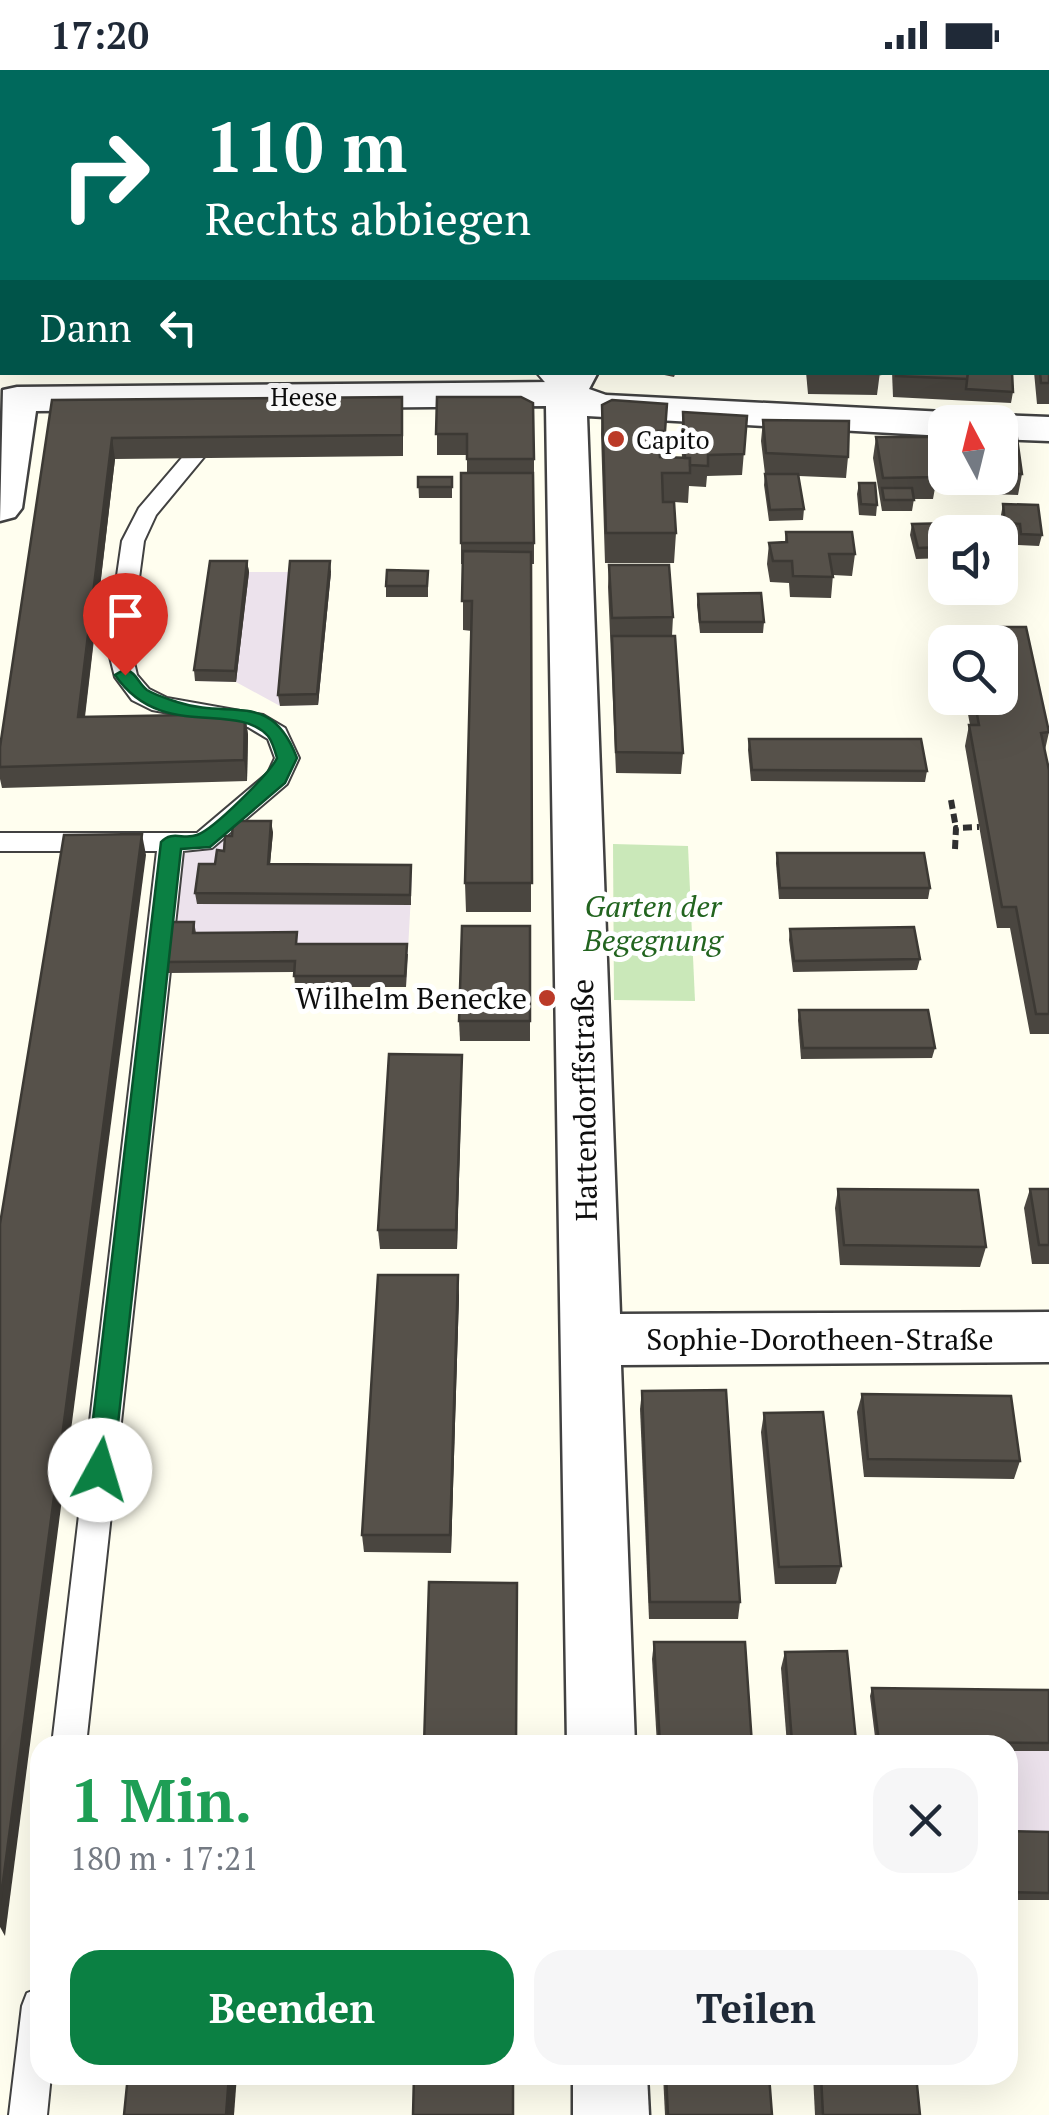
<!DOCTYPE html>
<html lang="de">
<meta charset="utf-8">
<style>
:root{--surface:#fff;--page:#f6f6f7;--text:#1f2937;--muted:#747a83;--accent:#0b8043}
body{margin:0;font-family:"PT Serif",serif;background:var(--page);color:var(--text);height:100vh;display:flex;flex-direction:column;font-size:38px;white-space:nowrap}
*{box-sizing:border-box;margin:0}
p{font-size:32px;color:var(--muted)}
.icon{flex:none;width:55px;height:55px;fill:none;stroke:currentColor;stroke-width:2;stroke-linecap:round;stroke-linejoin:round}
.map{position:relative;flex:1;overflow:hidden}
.drawer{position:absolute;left:30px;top:1665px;width:988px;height:350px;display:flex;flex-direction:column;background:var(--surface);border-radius:30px;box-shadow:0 10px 40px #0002}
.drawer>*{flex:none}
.top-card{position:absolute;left:0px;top:0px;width:1050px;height:305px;box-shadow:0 10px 40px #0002;background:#00695c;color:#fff;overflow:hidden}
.needle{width:65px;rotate:353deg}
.tools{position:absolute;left:928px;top:335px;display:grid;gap:20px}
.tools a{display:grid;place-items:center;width:90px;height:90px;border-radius:20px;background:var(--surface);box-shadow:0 10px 40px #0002;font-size:50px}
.pin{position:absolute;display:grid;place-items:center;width:85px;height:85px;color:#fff;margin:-102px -42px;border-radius:50% 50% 50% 0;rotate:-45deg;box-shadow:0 0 10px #0007}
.pin .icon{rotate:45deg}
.me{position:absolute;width:110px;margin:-55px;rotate:6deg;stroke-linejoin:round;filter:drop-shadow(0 0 8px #0008)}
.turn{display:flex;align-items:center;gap:35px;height:210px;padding:0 40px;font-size:45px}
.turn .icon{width:130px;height:130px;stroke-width:2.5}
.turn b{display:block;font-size:70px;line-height:85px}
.then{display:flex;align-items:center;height:95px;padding:0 40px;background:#0003;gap:20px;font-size:38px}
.round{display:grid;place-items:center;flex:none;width:105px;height:105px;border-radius:30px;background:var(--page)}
.headline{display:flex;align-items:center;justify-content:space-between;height:170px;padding:0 40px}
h1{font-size:60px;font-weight:700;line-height:75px;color:#1e9e55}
.action{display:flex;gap:20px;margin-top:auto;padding:20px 40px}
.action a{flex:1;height:115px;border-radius:30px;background:var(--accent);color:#fff;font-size:40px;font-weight:700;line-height:115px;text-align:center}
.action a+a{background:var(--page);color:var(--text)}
.status{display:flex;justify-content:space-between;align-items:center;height:70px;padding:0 50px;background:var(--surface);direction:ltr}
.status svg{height:28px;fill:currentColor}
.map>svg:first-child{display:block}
.industrial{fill:#ece2ec}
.green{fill:#cae8b9}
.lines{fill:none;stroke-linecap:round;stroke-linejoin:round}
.service-casing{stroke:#414141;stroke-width:4}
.minor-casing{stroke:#414141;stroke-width:5}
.tertiary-casing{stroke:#414141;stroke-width:5}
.path{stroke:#303030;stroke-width:6;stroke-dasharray:9 5;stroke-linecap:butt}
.service{fill:#fff;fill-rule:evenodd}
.minor{fill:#fff;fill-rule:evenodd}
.tertiary{fill:#fff;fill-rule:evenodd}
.wall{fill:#4a4640}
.shaded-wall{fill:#3c3934}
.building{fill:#56514a;stroke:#3c3934;stroke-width:2.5}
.route{fill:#0b8043;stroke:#07532c;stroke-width:2.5}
.poi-dot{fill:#bb3a28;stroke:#fff;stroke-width:4}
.labels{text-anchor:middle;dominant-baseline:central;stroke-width:10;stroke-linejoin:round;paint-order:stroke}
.far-street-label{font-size:25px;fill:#0e0e0e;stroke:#fff}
.far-poi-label{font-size:25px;fill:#0e0e0e;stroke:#fff;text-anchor:start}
.park-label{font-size:30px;font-style:italic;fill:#22641f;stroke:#fff}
.poi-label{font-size:30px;fill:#0e0e0e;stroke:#fff;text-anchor:end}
.street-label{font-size:30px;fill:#0e0e0e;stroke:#fff}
</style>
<div class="status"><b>17:20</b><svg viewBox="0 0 49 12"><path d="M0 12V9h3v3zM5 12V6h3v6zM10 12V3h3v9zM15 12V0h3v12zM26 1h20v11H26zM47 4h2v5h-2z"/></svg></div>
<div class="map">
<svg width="1049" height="2045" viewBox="0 0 1049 2045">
<rect width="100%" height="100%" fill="#fffeef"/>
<!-- industrial -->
<g class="industrial">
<path d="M212 502H331L318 635 280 636 236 612 195 611Z"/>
<path d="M235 762H273L269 804 412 806 406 917H295L296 902 167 903 181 785Z"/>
<path d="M870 1626 1049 1629V1830H1008V1675H876Z"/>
</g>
<!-- green -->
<path class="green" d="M613 774 688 776 695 931 614 930Z"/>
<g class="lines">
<defs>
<g id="service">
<path d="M536 302H558L576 324 566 330 559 328Z"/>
<path d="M193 381 204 387 156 445 144 471 130 575 137 605 149 619 167 628 263 645 285 658 299 688 287 714 212 778 183 781 86 1675H52L157 781H0V763H197L268 703 275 688 268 669 248 657 152 640 132 630 115 607 107 575 122 471 139 438 186 383Z"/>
<path d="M40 1918V2005H51L47 2045H9L22 1936 27 1923Z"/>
</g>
<g id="minor">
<path d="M558 302H598L589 319 606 325 945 342 960 345 965 352H945V366L587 346 620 1244 1049 1242V1292L621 1295 635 1675H567L546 336 36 341 22 438 15 447 0 451 3 320 17 317 552 312Z"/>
<path d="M1000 345 1049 347V371L1000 369V352H982Z"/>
<path d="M573 2005H647L649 2045H573Z"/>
</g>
<g id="tertiary">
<rect x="1048" y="17" width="1" height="20"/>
<rect x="0" y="111" width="2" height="22"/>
</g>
</defs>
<!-- service casing -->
<use href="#service" class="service-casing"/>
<!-- minor casing -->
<use href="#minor" class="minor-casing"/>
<!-- tertiary casing -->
<use href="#tertiary" class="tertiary-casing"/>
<!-- path -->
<g class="path">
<path d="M932 572H966"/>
<path d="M951 730 956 758"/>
<path d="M955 779 956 758 979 757"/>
</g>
<!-- service -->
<use href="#service" class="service"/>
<!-- minor -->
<use href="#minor" class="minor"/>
<!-- tertiary -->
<use href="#tertiary" class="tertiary"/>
</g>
<!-- wall -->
<g class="wall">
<rect x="328" y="0" width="24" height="2"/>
<path d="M745 0H852L855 2H747Z"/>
<path d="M856 0H918L921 2H859Z"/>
<path d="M0 151H2V302H10L0 303Z"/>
<path d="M1048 241H1049V334H1037L1034 302H1048Z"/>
<path d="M650 302H676L674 307Z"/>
<path d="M806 302H880L877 325 808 324Z"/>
<path d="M892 302H1012L1013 322 1011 333 893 327Z"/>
<path d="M437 327 534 389V494H531V842H466L465 813 472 561 463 560V494H461V473L467 403V385H437Z"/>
<path d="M52 330 403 348V386L115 389 85 647 245 644 248 665 247 711 2 718 0 709V677Z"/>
<path d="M667 334 664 387 682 388 681 363 683 342 747 346 742 405 707 406 706 417 689 416 688 433 674 432 676 463 674 493H605L601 364 602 335Z"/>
<path d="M763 350 848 387 846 408 799 406 804 439 803 450 769 451 764 415 765 404 761 371Z"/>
<path d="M1000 360 1022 404 1018 425 960 423 958 408H1000Z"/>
<path d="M876 367 937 407 933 429H914L912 441H882L873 388Z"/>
<path d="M418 407H452V428H419Z"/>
<path d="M859 413 877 435 876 446 859 445 857 424Z"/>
<path d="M1003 434 1042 465 1039 476 1018 475 1017 465 1003 464 1001 445Z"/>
<path d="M912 454 945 462V488L916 489 910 465Z"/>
<path d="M786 462 855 484 852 506 833 505 831 528 790 527 789 513 770 512 767 494 769 473 785 472Z"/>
<path d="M247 491 249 502 236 612 195 611 194 600Z"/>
<path d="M609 495 673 547 672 566 683 683 681 704 616 703 608 517Z"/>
<path d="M428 501V527H386V516Z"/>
<path d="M331 502 318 635 280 636 278 625Z"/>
<path d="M698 524 764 552 763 563H700L697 535Z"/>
<path d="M960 557H1026L1049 662 1045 680 1049 700V964H1030L1010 858H997L965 676 969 655H970L965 628H1000V572H957Z"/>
<path d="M749 669 927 701 925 712 751 711 748 680Z"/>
<path d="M273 762 270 794 411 795V835L197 834 195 823 224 781Z"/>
<path d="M777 783 930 818 928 829H779L776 793Z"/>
<path d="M194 852 196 863 408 884 406 917H295L294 902 167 903 165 892Z"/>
<path d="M530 856V971H460L459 951Z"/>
<path d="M790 859 920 889 917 900 793 902 789 870Z"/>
<path d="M799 940 935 978 932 988 801 989 798 950Z"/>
<path d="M462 985 457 1179H380L378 1160Z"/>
<path d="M838 1119 986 1177 980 1197 840 1195 835 1138Z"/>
<path d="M1030 1119H1049V1194H1032L1024 1138Z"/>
<path d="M459 1225 451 1483 364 1482 362 1465Z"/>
<path d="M642 1321 740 1532 738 1549H649L640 1339Z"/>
<path d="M862 1324 1020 1391 1014 1409 864 1407 857 1342Z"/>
<path d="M764 1343 841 1496 836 1514H775L761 1362Z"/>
<path d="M654 1572 752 1675H657L652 1589Z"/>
<path d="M785 1582 856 1671 855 1675H787L781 1598Z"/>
<path d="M872 1618 1049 1620V1681H1008V1675H876L870 1626Z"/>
<path d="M1008 1761 1049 1762V1830H1008Z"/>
<path d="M663 2005H769L772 2045H665Z"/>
<path d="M813 2005H916L920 2045H815Z"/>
</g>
<!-- shaded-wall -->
<g class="shaded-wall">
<path d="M402 327 403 348V386L402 365Z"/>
<path d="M112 368 115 389 82 668 78 647Z"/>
<path d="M247 491 249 502 236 612 235 601Z"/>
<path d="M330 491 331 502 318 635 317 624Z"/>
<path d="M245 644 248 665 247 711 244 690Z"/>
<path d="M271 751 273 762 269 805 268 794Z"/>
<path d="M142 764 146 785 5 1866 0 1857V1834Z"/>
<path d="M462 985V1005L457 1179 456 1160Z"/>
<path d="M458 1205 459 1225 451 1483 450 1465Z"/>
<path d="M229 2005H237L234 2045H226Z"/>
</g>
<!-- building -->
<g class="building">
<path d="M538 0H557L559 2H539Z"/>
<path d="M656 0H686L688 2H658Z"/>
<path d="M771 0H852L855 2H773Z"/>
<path d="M873 0H918L921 2H876Z"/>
<path d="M940 0H978L965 2H942Z"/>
<rect x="0" y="151" width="2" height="116"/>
<rect x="1048" y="241" width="1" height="24"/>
<path d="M1048 282H1049V313H1041L1040 302H1048Z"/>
<path d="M810 302H880V304L810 303Z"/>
<path d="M896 302H968V309L896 306Z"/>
<path d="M968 302H1012L1013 322 966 319Z"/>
<path d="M402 327V365L112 368 78 647 245 644 244 690 0 697V677L52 330Z"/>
<path d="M437 327H521L533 333 534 389H467V364H436Z"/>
<path d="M612 330 667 334 665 361H658L660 387 690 388V403H662L663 432H674L676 463H606L602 335Z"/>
<path d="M683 342 747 346 744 384 708 385V396L690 395V388H685Z"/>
<path d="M763 350 849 351 848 387 766 383Z"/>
<path d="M1000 360 1016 361 1022 404H1000Z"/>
<path d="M876 367H929L937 407 883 408Z"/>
<path d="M461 403H533L534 473H461Z"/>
<path d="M765 404H798L804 439 770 440Z"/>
<rect x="418" y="407" width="34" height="10"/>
<path d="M859 413H875L877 435 861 434Z"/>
<path d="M882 418H912L914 430H884Z"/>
<path d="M1003 434 1038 435 1042 465 1021 464 1020 454 1005 453Z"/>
<path d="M953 453 955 462H945V477L918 478 912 454Z"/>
<path d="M786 462H852L855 484H829L833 507 793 506 792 491H773L769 473 787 472Z"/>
<path d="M463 481 531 482 532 813H465L472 531H462Z"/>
<path d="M210 491H247L235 601 194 600Z"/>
<path d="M290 491H330L317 624 278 625Z"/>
<path d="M609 495H669L673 547 612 548Z"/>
<path d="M387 500 428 501 427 516H386Z"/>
<path d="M761 523 764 552H700L698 524Z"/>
<path d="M960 557H1026L1049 662 1041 663 1049 700V944H1036L1016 837H1002L969 655H979L974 628H1000V572H963Z"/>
<path d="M612 566H675L683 683 616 682Z"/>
<path d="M749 669H921L927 701 752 700Z"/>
<path d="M233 751H271L268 794 411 795 410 825 195 823 199 794H215L217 780 224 781 225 766H232Z"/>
<path d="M142 764 0 1834V1154L64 765Z"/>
<path d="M777 783H924L930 818H780Z"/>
<path d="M170 852H194L193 863 297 862 296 874H407L405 906H294L295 891 165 892Z"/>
<path d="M462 856H530V951H459Z"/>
<path d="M914 857 920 889 794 891 790 859Z"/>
<path d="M799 940H928L935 978H803Z"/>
<path d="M389 984 462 985 456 1160H378Z"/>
<path d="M838 1119 978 1120 986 1177 844 1175Z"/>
<path d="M1030 1119H1049V1175H1039Z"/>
<path d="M378 1205H458L450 1465H362Z"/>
<path d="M726 1320 740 1532H650L642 1321Z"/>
<path d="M862 1324 1011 1326 1020 1391 868 1389Z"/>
<path d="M823 1342 841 1496 779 1497 764 1343Z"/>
<path d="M429 1512 517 1513 516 1675H424Z"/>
<path d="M654 1572H745L752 1675H660Z"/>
<path d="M847 1581 856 1671 792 1672 785 1582Z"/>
<path d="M872 1618 1049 1620V1673L879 1672Z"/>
<path d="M1008 1761 1049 1762V1823L1008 1822Z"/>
<path d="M128 2005H229L226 2045H124Z"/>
<path d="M414 2005H513V2045H413Z"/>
<path d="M666 2005H769L772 2045H668Z"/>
<path d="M821 2005H916L920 2045H823Z"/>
</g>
<!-- route -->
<path class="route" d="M125 599C137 603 138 613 147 620 155 625 168 629 177 632 231 650 271 619 297 688L285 713 210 777 181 779 113 1400 109 1408 100 1412 91 1408 87 1400 161 772C172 760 183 770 197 765 214 759 270 703 277 688 275 681 272 671 268 666 235 630 161 672 115 605Z"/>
<!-- markers -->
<g class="poi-dot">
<circle cx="616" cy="369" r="10"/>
<circle cx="547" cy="928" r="10"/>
</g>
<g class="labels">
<!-- far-street labels -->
<g class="far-street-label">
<text x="304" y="326">Heese</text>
</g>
<!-- far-poi labels -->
<g class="far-poi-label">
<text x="636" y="369">Capito</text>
</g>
<!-- park labels -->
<g class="park-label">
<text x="653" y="836">Garten der<tspan x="653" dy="34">Begegnung</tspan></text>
</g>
<!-- poi labels -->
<g class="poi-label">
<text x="527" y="928">Wilhelm Benecke</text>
</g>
<!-- street labels -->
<g class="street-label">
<text transform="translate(584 1030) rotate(-91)">Hattendorffstraße</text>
<text x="820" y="1269">Sophie-Dorotheen-Straße</text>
</g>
</g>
</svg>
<div class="tools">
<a><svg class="needle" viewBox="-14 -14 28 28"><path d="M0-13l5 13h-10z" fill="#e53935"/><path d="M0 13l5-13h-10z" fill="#747a83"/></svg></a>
<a><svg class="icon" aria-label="sound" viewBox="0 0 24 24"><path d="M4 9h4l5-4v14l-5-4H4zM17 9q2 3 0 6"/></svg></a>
<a><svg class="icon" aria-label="search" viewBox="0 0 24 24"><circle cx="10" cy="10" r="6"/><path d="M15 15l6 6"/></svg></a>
</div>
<div class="pin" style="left:125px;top:605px;background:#d93025"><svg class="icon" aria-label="arrive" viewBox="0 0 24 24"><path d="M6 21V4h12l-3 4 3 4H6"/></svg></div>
<svg class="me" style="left:100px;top:1400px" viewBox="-20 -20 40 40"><circle r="19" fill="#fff"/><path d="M0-13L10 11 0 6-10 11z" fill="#0b8043"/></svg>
<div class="top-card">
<div class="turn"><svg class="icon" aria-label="right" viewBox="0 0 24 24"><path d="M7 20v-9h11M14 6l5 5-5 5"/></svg><div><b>110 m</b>Rechts abbiegen</div></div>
<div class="then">Dann<svg class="icon" aria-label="left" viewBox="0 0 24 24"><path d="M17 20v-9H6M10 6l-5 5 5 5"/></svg></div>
</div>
<section class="drawer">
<div class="headline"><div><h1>1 Min.</h1><p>180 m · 17:21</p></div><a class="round"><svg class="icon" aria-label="close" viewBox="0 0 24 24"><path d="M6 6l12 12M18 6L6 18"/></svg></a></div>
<div class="action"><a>Beenden</a><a>Teilen</a></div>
</section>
</div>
